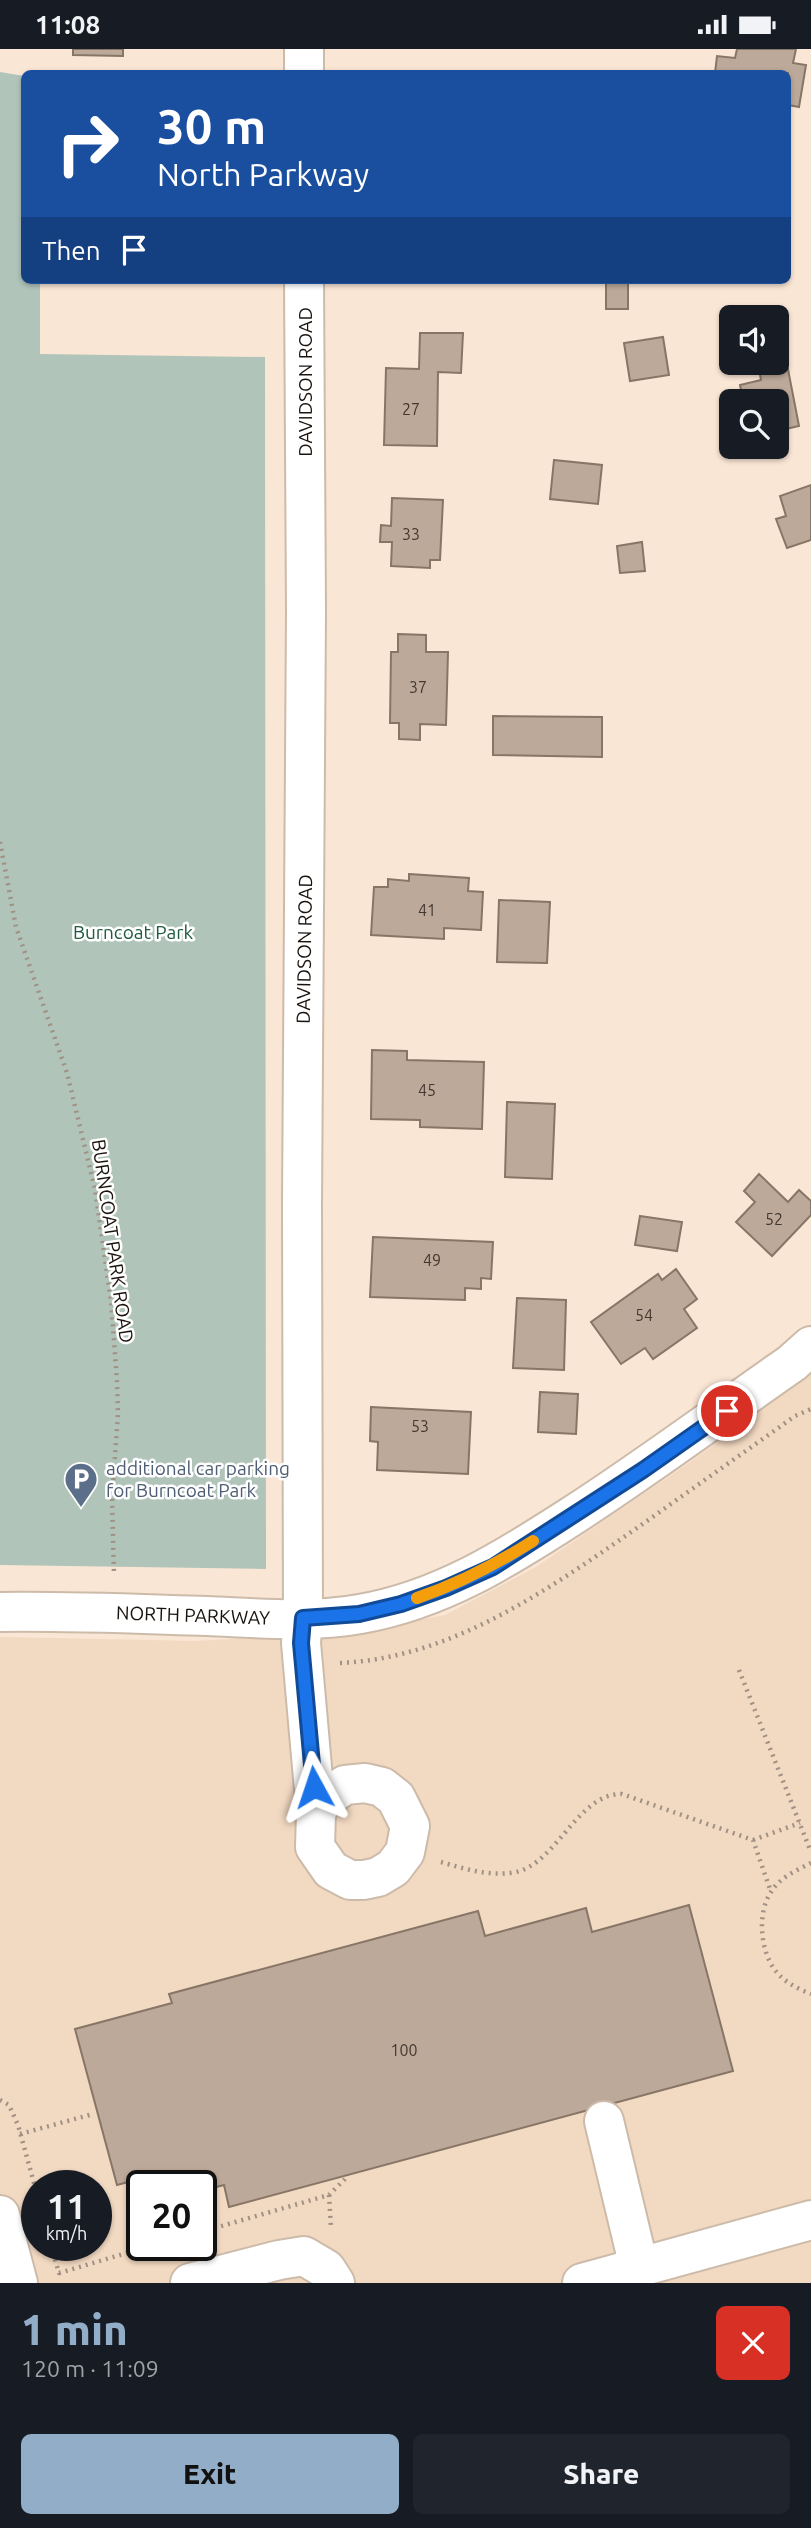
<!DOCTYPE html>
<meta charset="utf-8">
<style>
:root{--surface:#171b24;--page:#20242c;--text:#f1f3f6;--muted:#9ea1a6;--accent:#92adc8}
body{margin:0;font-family:Ubuntu,sans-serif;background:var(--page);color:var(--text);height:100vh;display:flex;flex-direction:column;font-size:26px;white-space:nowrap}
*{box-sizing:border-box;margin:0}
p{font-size:23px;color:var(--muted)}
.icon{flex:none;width:38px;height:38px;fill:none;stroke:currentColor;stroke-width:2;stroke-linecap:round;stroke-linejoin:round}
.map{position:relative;height:2234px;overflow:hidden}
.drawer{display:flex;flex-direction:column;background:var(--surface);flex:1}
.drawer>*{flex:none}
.guide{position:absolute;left:21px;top:21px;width:770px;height:214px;border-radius:10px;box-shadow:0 2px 5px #0004;background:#1a4fa0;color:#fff;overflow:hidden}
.buttons{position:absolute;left:719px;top:256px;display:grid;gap:14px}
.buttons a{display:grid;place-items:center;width:70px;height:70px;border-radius:10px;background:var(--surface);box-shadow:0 2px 5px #0004;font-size:35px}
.speed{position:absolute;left:21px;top:2121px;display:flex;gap:14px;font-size:35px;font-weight:700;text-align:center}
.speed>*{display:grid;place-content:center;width:91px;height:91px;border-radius:50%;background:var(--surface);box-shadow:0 2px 5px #0004;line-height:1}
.speed small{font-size:18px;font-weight:400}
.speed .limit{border:4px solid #111;border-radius:10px;background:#fff;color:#111}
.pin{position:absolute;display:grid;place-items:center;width:60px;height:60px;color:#fff;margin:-30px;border:4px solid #fff;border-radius:50%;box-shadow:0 2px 7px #0007}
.me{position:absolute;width:77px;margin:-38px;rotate:355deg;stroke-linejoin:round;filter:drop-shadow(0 0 5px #0008)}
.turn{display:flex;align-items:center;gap:24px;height:147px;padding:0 21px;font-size:32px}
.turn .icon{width:91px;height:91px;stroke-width:2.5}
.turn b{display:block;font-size:49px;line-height:60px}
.then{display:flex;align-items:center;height:66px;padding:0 21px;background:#0003;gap:14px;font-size:26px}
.round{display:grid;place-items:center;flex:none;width:74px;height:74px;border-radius:10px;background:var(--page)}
.overview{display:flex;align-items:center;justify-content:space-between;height:119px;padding:0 21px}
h1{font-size:42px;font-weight:800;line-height:52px;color:var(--accent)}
.primary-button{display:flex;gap:14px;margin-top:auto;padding:14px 21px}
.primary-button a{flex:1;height:80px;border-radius:10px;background:var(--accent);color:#111;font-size:28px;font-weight:800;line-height:80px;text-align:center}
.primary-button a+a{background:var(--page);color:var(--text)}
.status{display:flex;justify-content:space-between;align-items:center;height:49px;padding:0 35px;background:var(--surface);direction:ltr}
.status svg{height:19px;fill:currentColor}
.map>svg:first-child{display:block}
.built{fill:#f2d9c2;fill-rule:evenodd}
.green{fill:#b1c4ba}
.building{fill:#bda999;stroke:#877566;stroke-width:2}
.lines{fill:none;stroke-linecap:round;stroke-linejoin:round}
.minor-casing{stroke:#cdbbaa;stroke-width:42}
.path{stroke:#a09184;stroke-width:4.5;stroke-dasharray:2 5;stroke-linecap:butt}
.minor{stroke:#fff;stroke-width:38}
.route-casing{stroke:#114b97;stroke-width:18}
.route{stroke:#1a73e8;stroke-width:12}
.slow{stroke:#f59e0b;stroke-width:12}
.labels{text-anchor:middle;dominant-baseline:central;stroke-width:5;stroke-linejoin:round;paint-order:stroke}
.number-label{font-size:16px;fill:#433830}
.street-label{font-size:19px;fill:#1a130d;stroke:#fff}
.park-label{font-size:19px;fill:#215941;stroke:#fff}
.service-label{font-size:19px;fill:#4e5e75;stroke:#fff;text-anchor:start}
</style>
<div class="status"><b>11:08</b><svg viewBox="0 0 49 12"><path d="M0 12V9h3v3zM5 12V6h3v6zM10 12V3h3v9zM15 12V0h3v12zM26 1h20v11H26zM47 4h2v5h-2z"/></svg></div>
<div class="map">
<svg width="811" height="2234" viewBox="0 0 811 2234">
<rect width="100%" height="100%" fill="#fae6d5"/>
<!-- built -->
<path class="built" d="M811 1324V2234H0V1588L197 1592 350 1583 445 1566 536 1518 689 1414ZM37 2137H96V2196H37ZM142 2137H201V2196H142Z"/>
<!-- green -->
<path class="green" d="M0 23 24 27V231H40V305L265 308 266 1520 0 1516Z"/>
<!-- building -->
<g class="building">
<path d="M73 0H123V7L73 6Z"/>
<path d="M737 0H796L793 14 806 16 799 58 788 56V24H715L717 7 735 9Z"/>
<rect x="606" y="233" width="22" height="27"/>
<path d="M420 284H463L461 324 438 323 437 397 384 396 386 319 419 320Z"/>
<path d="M663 288 669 326 630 332 624 294Z"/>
<path d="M786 310 799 377 777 382V352H743L740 336 761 331 758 315 777 313Z"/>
<path d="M554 411 602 416 598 455 550 450Z"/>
<path d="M811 436V491L787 499 776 470 786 467 780 447Z"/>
<path d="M392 449 443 451 440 511H430V519L391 517 392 493H380L381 476 391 477Z"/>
<path d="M642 493 645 522 620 524 617 497Z"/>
<path d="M398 585 426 586V603H448L446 676 420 675V691L399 690V674H390L391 603H398Z"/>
<path d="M493 667 602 668V708L493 706Z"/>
<path d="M409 825 469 829 468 842 483 843 481 881 444 879V890L371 886 374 838H388V830L409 832Z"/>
<path d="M499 851 550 853 547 914 497 913Z"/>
<path d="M372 1001 407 1002V1011L484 1013 482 1080 420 1078V1071L371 1070Z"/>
<path d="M507 1053 555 1055 552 1130 505 1128Z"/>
<path d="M759 1125 788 1153 799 1141 811 1152V1166L772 1207 736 1173 755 1153 744 1142Z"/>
<path d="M640 1167 682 1173 677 1202 635 1196Z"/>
<path d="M373 1188 493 1193 491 1230 481 1229V1240L465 1239V1251L370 1248Z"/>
<path d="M676 1220 697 1250 684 1260 697 1279 653 1310 645 1299 621 1315 591 1273 658 1225 662 1231Z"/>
<path d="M517 1249 566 1251 564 1321 513 1319Z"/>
<path d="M540 1343 578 1345 576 1385 538 1383Z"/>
<path d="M371 1358 471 1363 468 1425 377 1421 378 1393 370 1392Z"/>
<path d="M689 1856 733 2022 229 2158 224 2136 201 2142V2137H169L165 2123 117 2136 75 1980 172 1954 169 1945 478 1862 485 1887 586 1859 592 1883Z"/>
</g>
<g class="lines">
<defs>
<g id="minor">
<path d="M304 0V24"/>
<path d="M304 231 306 563 302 1154 303 1569 301 1594 316 1763 315 1798 331 1821 350 1831H364L378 1828 393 1819 405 1803 410 1777 396 1749 382 1738 365 1734 345 1736 324 1750 316 1763"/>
<path d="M0 1563C69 1562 138 1565 207 1567 257 1569 311 1574 360 1565 441 1551 507 1509 575 1465 649 1417 720 1364 792 1314L811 1297"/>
<path d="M604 2072 639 2218"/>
<path d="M0 2166 18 2234"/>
<path d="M190 2234 279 2211 304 2207 326 2220 335 2234"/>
<path d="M582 2234 811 2171"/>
</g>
</defs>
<!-- minor casing -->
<use href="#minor" class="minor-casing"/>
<!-- path -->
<g class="path">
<path d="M0 793 16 878 67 1024 95 1140 111 1252 117 1332 118 1365 112 1449 114 1526"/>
<path d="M340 1614C456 1609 556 1535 647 1472 696 1437 746 1402 795 1367L811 1360"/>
<path d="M739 1621 811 1803"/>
<path d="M753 1791 800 1774"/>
<path d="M441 1813C465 1820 490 1828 516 1823 557 1814 578 1744 622 1745L753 1791 771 1843"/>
<path d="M811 1814C797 1821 779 1829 771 1843 757 1864 760 1901 775 1921 784 1933 798 1940 811 1945"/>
<path d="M0 2051 9 2056 18 2076 37 2145"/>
<path d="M20 2085 93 2065"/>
<path d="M329 2146 331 2179"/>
<path d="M201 2183 329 2146 345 2130"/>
<path d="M51 2197 59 2224 154 2196"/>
</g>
<!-- minor -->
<use href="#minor" class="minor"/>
</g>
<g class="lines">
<defs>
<path id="route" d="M314 1738 301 1594 303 1569 359 1565 401 1555 446 1539 493 1518 643 1421 727 1362"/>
</defs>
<!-- route casing -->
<use href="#route" class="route-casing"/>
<!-- route -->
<use href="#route" class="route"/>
<!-- slow -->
<path class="slow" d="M417 1549C458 1535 495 1516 533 1492"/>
</g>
<!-- icons -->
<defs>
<symbol id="parking-pin" viewBox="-11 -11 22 30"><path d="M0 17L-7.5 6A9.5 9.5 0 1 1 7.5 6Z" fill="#5c6f8a" stroke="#fff"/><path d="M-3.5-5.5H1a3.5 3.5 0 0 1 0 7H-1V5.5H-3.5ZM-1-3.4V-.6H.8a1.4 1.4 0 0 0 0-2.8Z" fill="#fff"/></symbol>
</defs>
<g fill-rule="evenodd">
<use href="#parking-pin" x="62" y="1411" width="38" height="52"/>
</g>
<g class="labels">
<!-- number labels -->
<g class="number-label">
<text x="411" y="360">27</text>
<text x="411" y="485">33</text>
<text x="418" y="638">37</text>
<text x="427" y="861">41</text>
<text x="427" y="1041">45</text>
<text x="774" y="1170">52</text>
<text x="432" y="1211">49</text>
<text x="644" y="1266">54</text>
<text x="420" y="1377">53</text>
<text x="404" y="2001">100</text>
</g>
<!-- street labels -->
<g class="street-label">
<text transform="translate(305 333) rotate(-90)">DAVIDSON ROAD</text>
<text transform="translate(304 900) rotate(-89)">DAVIDSON ROAD</text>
<text transform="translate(113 1192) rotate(82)">BURNCOAT PARK ROAD</text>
<text transform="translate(193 1566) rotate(2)">NORTH PARKWAY</text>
</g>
<!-- park labels -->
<g class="park-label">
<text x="133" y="883">Burncoat Park</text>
</g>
<!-- service labels -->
<g class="service-label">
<text x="106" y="1419">additional car parking<tspan x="106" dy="22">for Burncoat Park</tspan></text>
</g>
</g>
</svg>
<div class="buttons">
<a><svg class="icon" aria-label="sound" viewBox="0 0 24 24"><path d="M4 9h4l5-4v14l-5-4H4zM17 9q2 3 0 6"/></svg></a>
<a><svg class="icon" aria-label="search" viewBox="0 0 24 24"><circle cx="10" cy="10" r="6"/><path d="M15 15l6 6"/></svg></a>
</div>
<div class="speed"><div>11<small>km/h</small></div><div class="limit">20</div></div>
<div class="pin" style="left:727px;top:1362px;background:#d93025"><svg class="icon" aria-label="arrive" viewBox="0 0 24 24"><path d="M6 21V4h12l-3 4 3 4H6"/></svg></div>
<svg class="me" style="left:314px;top:1738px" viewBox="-20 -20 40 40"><path d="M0-17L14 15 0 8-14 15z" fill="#1a73e8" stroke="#fff" stroke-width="4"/></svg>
<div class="guide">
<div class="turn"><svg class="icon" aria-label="right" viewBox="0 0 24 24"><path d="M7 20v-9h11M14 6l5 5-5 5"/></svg><div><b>30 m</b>North Parkway</div></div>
<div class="then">Then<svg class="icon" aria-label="arrive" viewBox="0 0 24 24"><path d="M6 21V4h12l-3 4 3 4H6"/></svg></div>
</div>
</div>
<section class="drawer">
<div class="overview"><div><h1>1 min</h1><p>120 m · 11:09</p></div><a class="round" style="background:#d93025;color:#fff"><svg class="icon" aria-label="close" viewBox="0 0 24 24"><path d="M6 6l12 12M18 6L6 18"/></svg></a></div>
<div class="primary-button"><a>Exit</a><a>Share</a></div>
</section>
